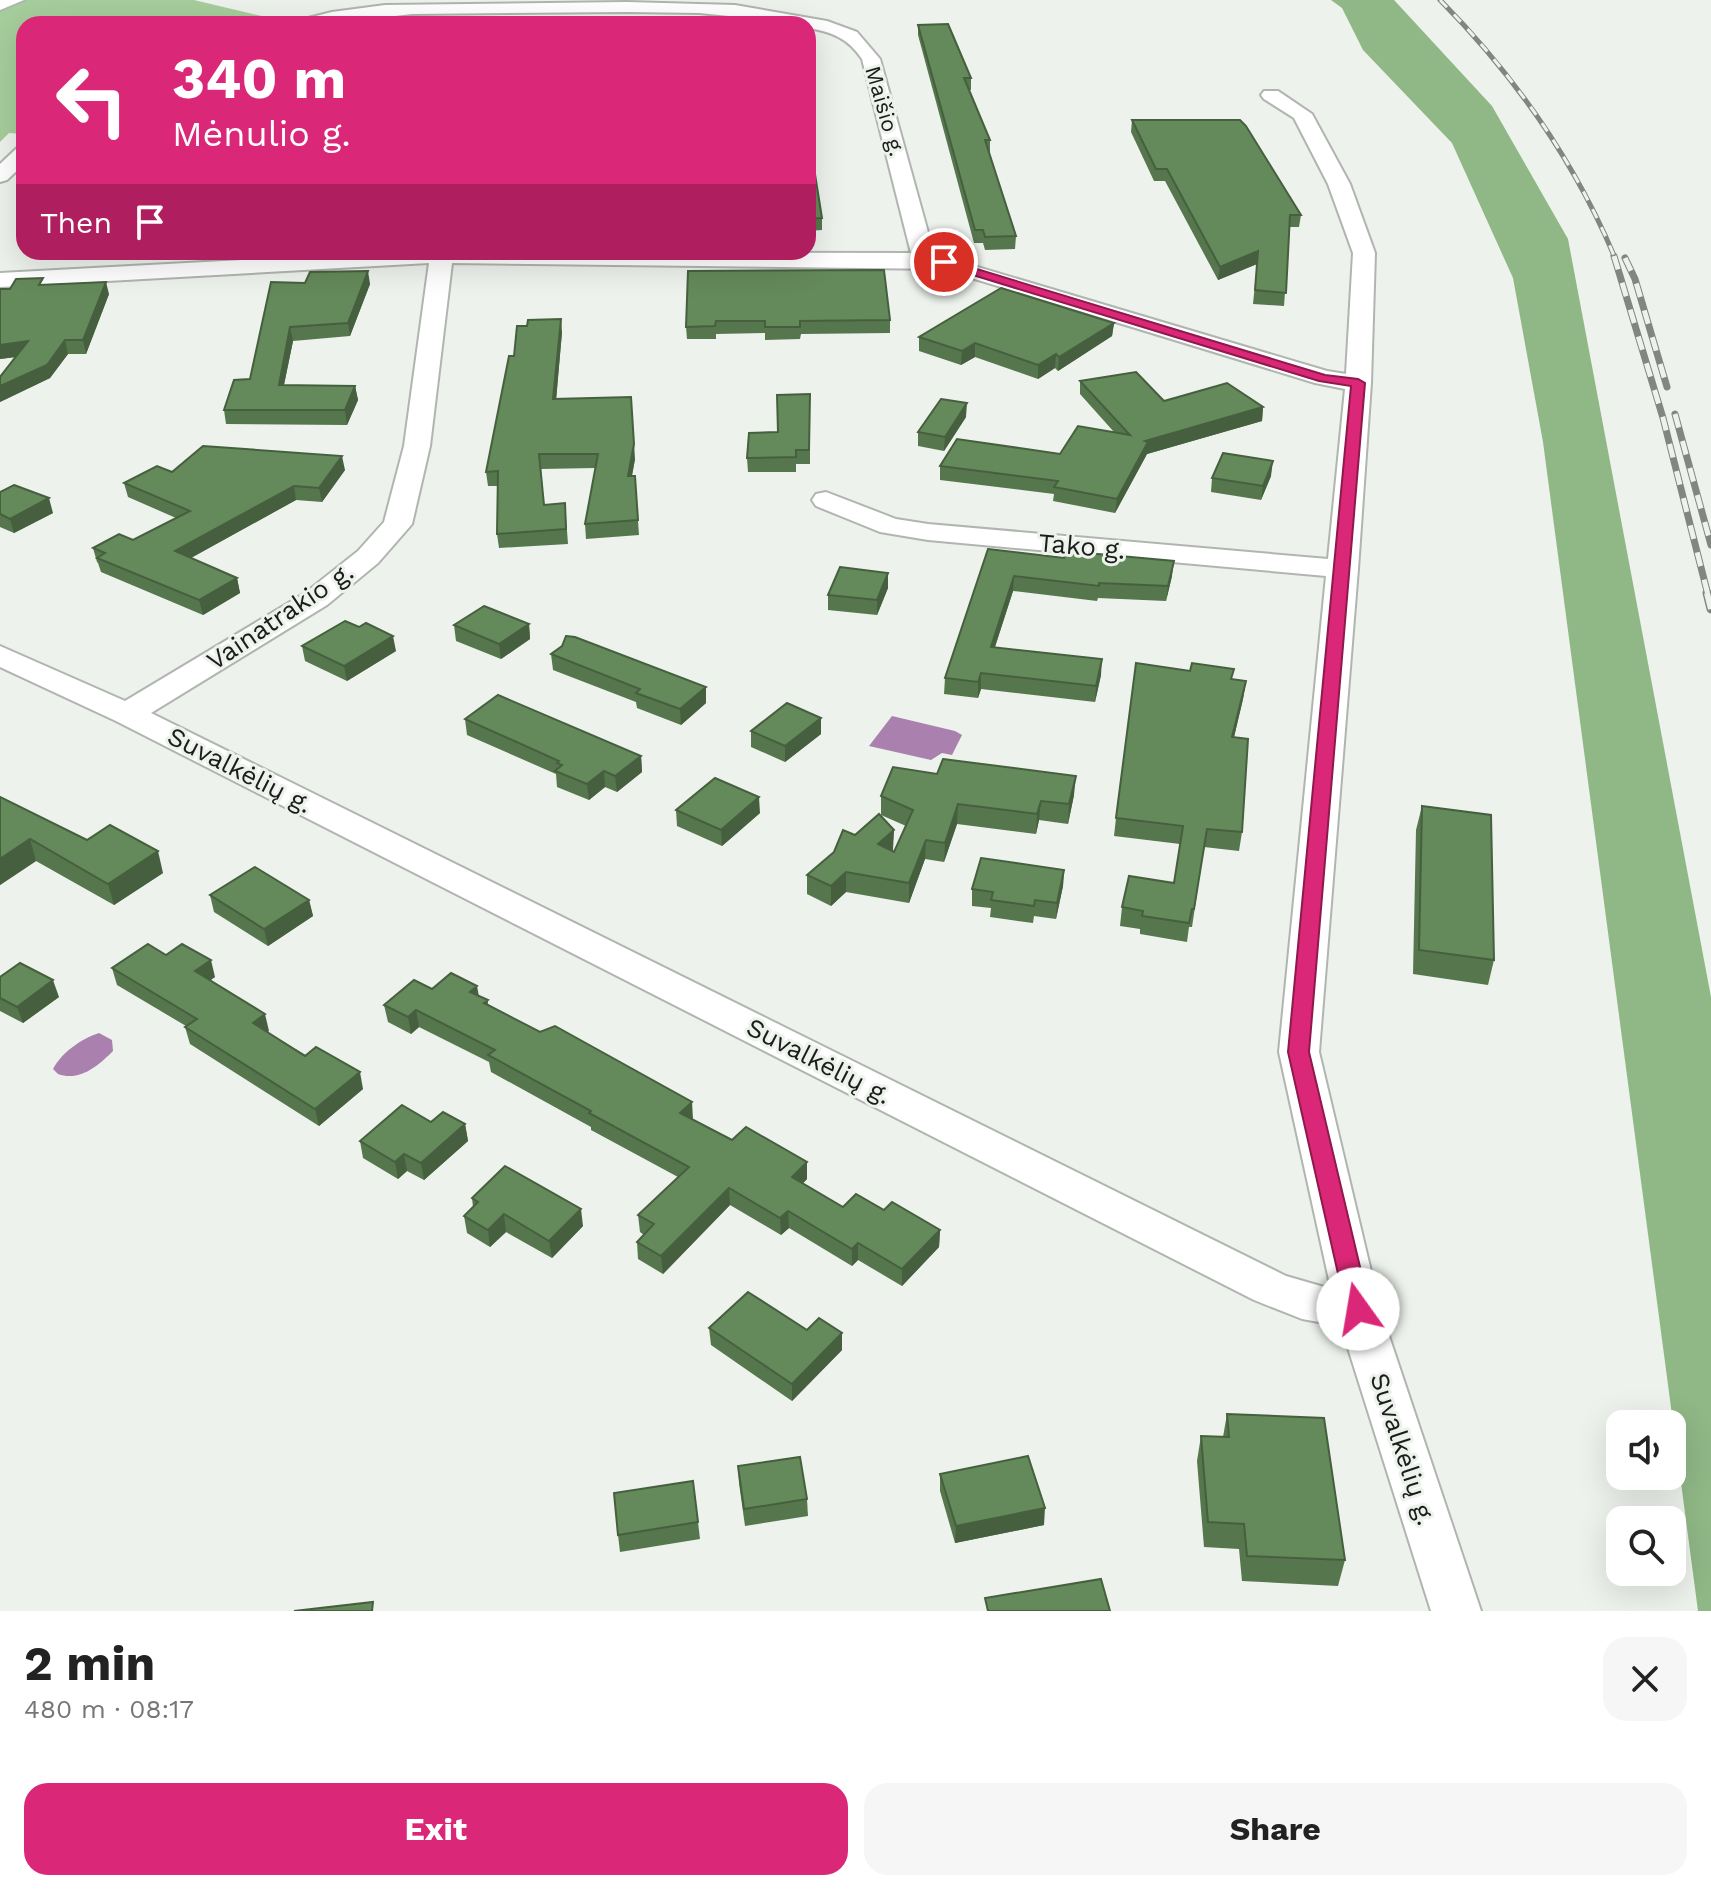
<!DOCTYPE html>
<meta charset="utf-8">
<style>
:root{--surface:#fff;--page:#f6f6f6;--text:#222;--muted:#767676;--accent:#db2777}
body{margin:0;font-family:"Work Sans",sans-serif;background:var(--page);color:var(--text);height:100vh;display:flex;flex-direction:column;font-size:30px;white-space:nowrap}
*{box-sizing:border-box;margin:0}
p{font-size:26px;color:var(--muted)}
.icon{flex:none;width:44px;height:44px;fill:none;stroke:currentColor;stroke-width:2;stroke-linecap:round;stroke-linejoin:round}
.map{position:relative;height:1611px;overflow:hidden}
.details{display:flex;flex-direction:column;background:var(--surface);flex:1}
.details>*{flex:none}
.banner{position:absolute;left:16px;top:16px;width:800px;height:244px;border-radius:24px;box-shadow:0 8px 32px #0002;background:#db2777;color:#fff;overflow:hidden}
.buttons{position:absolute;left:1606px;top:1410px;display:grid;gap:16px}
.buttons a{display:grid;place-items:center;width:80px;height:80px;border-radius:16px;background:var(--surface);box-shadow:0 8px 32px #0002;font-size:40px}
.pin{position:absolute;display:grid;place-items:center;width:68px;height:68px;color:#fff;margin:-34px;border:4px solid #fff;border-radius:50%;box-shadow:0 2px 8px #0007}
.me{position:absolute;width:88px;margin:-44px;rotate:347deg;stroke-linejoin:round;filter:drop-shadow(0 0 6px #0008)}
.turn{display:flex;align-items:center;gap:28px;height:168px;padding:0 24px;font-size:36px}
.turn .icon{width:104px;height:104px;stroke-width:2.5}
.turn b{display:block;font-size:56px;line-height:68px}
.then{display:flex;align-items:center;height:76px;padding:0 24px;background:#0003;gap:16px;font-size:30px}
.round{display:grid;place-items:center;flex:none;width:84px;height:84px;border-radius:24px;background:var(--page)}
.overview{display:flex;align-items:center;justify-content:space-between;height:136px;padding:0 24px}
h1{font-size:48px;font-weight:700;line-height:60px}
.button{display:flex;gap:16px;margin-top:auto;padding:16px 24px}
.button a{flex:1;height:92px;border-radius:24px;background:var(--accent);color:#fff;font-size:32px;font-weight:700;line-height:92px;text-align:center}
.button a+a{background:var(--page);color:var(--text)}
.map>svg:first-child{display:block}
.green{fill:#a6cd9c}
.forest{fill:#90b786}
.water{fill:#aa81ae}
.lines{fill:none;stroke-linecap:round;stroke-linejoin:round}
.minor-casing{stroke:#b1b5b0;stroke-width:4}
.minor{fill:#fff;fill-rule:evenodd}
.rail-far2-casing{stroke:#828581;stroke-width:5}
.rail-far1-casing{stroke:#828581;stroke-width:7}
.rail-casing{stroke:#828581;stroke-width:9}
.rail-far2{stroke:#edf2ec;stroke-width:3;stroke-dasharray:10;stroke-linecap:butt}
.rail-far1{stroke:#edf2ec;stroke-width:5;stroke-dasharray:14;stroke-linecap:butt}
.rail{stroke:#edf2ec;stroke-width:6;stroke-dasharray:18;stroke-linecap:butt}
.wall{fill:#56764d}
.shaded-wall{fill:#46603f}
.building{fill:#64895a;stroke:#46603f;stroke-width:2}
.route{fill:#db2777;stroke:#8e194d;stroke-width:2}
.labels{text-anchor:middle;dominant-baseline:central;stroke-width:6;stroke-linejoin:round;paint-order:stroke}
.far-street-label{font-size:22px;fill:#1b1d1b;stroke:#edf2ec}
.street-label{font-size:26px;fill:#1b1d1b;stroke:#edf2ec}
</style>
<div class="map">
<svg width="1711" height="1611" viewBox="0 0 1711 1611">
<rect width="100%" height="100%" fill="#edf2ec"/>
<!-- green -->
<path class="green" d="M26 0H194L283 21H303L296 24H24V134L9 133 0 142V9Z"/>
<!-- forest -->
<path class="forest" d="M1331 0H1394L1492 106 1568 239 1711 997V1611H1698L1543 442 1513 278 1452 143 1363 50 1342 8Z"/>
<!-- water -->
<g class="water">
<path d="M892 716 955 731 962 735 952 755 942 753 931 760 869 746Z"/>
<path d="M99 1033 112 1040 113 1051C99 1065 80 1082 58 1074L53 1069C62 1052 81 1039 99 1033Z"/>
</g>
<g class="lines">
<defs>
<g id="minor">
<path d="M0 0H24L0 10Z"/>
<path d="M627 2 735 5 827 21 857 32 880 59 934 254 1327 371 1346 374 1353 253 1328 184 1294 118 1264 99 1261 95 1264 91H1278L1312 114 1350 184 1375 253 1371 383 1358 569 1319 1052 1380 1309 1481 1611H1431L1341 1326 1302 1319 1254 1300 116 721 0 667V646L125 701 305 593 358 551 384 522 404 446 429 263 0 287V273L390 252 911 253 862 59C848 38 832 32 808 28V24L699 13 627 12 412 14 327 24H297L300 20 332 12 385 5ZM452 263 942 269 1315 383 1345 389 1328 559 928 524 896 519 826 492 816 494 812 500 816 506 880 532 928 540 1326 576 1279 1052 1331 1289 1286 1276 151 713 327 605 378 563 412 524 430 446Z"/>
<path d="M24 146V164L7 180 0 182V164L17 148Z"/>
</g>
</defs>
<!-- minor casing -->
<use href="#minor" class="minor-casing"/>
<!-- minor -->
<use href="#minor" class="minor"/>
<defs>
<path id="rail-far2" d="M1440 0C1515 76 1574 160 1615 258"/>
<g id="rail-far1">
<path d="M1614 256 1663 418 1708 595"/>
<path d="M1625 258 1635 279 1667 387"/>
<path d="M1675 414 1711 545"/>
</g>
<path id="rail" d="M1707 593 1711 609"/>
</defs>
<!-- rail-far2 casing -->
<use href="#rail-far2" class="rail-far2-casing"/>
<!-- rail-far1 casing -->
<use href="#rail-far1" class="rail-far1-casing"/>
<!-- rail casing -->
<use href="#rail" class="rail-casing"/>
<!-- rail-far2 -->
<use href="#rail-far2" class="rail-far2"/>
<!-- rail-far1 -->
<use href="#rail-far1" class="rail-far1"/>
<!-- rail -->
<use href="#rail" class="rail"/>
</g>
<!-- wall -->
<g class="wall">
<path d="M918 25 971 78V90H969L990 140V152H989L1016 236 1015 249 985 250 983 243H974L918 35Z"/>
<path d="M808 119 811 149 822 218V230L808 231Z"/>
<path d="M1132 120 1301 215 1299 227H1290L1284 306 1253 304 1257 264 1218 280 1165 181H1154L1131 132Z"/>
<path d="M688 271 890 320V333L801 334 800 339 765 340V333L716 334V339H687L686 327Z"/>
<path d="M305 283 370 284 350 336 293 341 284 385 355 386 358 400 347 425 226 424 224 410 250 379Z"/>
<path d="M44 284 109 294 86 354H68L50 378 0 402V377L16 357 0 359V289Z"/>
<path d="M1114 323 1112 336 1058 371 1055 368 1038 379 975 357 961 365 919 351V337Z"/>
<path d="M562 332 556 399 635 459 632 476H635L639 535 586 539 585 524 595 468 541 469 544 505 565 503 568 544 499 548 497 534 498 486H488L486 472 514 356Z"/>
<path d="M1080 381 1164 401 1263 407 1262 421 1147 454 1115 513 1053 501 1054 494 940 480V466L1060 454 1114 432 1080 394Z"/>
<path d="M810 394V464H796V472H748L747 458 778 432Z"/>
<path d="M966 417 944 451 918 446V432Z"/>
<path d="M345 470 322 502 296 500 191 558 237 578 240 593 203 615 101 572 98 563 97 562 93 548 133 540 176 518 128 497 124 483 172 472Z"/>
<path d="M1271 476 1261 500 1211 492 1212 478Z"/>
<path d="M0 492 53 513 14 533 0 527Z"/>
<path d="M988 549 1172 576 1166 601 1098 598 1097 601 1013 591 995 647 1101 675 1095 702 981 689 978 698 944 694 945 678Z"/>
<path d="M888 573V588L877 615 828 610V595Z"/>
<path d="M529 624 530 639 501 659 456 641 454 625Z"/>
<path d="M302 646 396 651 347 681 305 661Z"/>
<path d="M551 654 706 687V703L681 725 637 708 636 702 553 670Z"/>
<path d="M1232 679 1246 681 1243 699 1234 737 1242 832 1239 851 1204 847 1192 927H1189L1187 942 1140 934V929L1120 926 1122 907 1174 883 1180 844 1114 836 1116 818Z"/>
<path d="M465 719 641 756 642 772 617 792 605 787 589 800 557 787 556 774 467 735Z"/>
<path d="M751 731 821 734 785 762 751 747Z"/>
<path d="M1074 795 1068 824 1039 820 1036 834 957 824 944 862 925 859 909 903 846 892 831 906 807 894V875L855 835 894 830 892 851 894 852 906 826 881 815V796Z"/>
<path d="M0 797 87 840 163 873 114 905 36 861 0 885Z"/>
<path d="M1422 806 1494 960 1488 985 1413 974 1416 830Z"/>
<path d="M676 810 760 813 722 846 677 826Z"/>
<path d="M1064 870 1063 886 1056 919 1034 916 1033 923 990 917 991 908 972 906V889Z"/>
<path d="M210 895 309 900 313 916 268 946 214 912Z"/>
<path d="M166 955 215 977 210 980 269 1031 267 1032 363 1089 319 1126 190 1044 185 1027 186 1026 117 985 112 968Z"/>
<path d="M0 977 59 997 23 1023 0 1011Z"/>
<path d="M432 989 479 996 488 1000V1005L540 1032 692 1102V1119L732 1140 807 1162V1179L803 1183 843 1207 884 1210 940 1230 939 1247 902 1286 858 1260 852 1266 789 1228 781 1235 730 1205 663 1274 638 1259 637 1242 644 1235 640 1232 638 1215 678 1177 591 1130V1127L491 1072 489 1062 419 1027 411 1034 388 1022 384 1005Z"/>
<path d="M431 1122 465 1124 468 1141 424 1180 407 1171 398 1179 363 1158 360 1141Z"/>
<path d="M472 1198 583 1226 552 1258 506 1232 490 1247 467 1233 464 1216 473 1207Z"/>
<path d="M709 1328 807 1330 842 1350 792 1401 711 1345Z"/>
<path d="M1227 1414 1345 1560 1338 1586 1242 1581 1239 1549 1204 1547 1197 1461 1201 1436 1223 1437Z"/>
<path d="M738 1466 807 1499 808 1516 745 1526 739 1483Z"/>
<path d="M940 1474 1044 1525 955 1543 940 1491Z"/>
<path d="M698 1522 700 1539 620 1552 618 1535Z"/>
</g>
<!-- shaded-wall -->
<g class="shaded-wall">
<path d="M1258 251 1257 264 1218 280 1220 267Z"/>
<path d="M368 271 370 284 350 336 348 323Z"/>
<path d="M106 282 109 294 86 354 83 340Z"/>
<path d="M561 319 562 332 555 413 553 399Z"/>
<path d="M1114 323 1112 336 1058 371 1059 357Z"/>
<path d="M290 327 293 341 281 399 279 385Z"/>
<path d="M65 340 68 354 50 378 0 402V386Z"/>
<path d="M28 341 31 355 0 359V345Z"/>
<path d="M975 343V357L961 365 962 351Z"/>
<path d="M1056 354 1055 368 1038 379V365Z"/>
<path d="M355 386 358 400 347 425 345 410Z"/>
<path d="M967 403 966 417 944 451 945 437Z"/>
<path d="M1263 407 1262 421 1147 454 1115 513 1117 499 1145 441Z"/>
<path d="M632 411 635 459 629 491 628 476Z"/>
<path d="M342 456 345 470 322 502 319 488Z"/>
<path d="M1273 461 1271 476 1261 500 1263 486Z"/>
<path d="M294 486 296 500 178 565 175 551Z"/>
<path d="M49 498 53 513 14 533 10 519Z"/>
<path d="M1174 561 1172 576 1166 601 1168 586Z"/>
<path d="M888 573V588L877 615V600Z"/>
<path d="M1014 576 1013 591 990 662 991 647Z"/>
<path d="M237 578 240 593 203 615 199 600Z"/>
<path d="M529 624 530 639 501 659 499 644Z"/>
<path d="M393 636 396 651 347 681 344 666Z"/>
<path d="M1102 659 1101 675 1095 702 1096 686Z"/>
<path d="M981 673V689L978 698V682Z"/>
<path d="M1246 681 1243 699 1230 754 1232 737Z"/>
<path d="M706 687V703L681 725 680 709Z"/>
<path d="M821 718V734L785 762V746Z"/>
<path d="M641 756 642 772 617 792 615 776Z"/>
<path d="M604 771 605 787 589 800 587 784Z"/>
<path d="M1076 776 1074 795 1068 824 1069 804Z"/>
<path d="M759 797 760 813 722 846 721 830Z"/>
<path d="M1041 801 1039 820 1036 834 1037 814Z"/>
<path d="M958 804 957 824 944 862 945 843Z"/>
<path d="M894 830 893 850 878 864V844Z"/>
<path d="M30 839 36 861 0 885V859Z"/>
<path d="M926 840 925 859 909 903V883Z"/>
<path d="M158 851 163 873 114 905 108 884Z"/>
<path d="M1064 870 1063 886 1056 919 1057 903Z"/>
<path d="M846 872V892L831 906V886Z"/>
<path d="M309 900 313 916 268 946 264 929Z"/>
<path d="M211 960 215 977 200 988 195 971Z"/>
<path d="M53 980 59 997 23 1023 17 1007Z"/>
<path d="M477 986 480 1002 470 992Z"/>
<path d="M416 1010 419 1027 411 1034 408 1017Z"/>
<path d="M265 1014 269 1031 257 1040 253 1023Z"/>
<path d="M360 1072 363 1089 319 1126 315 1109Z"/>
<path d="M692 1102 693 1119 681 1130 680 1113Z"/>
<path d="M465 1124 468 1141 424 1180 421 1163Z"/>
<path d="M404 1154 407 1171 398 1179 395 1162Z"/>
<path d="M807 1162V1179L793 1194 792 1177Z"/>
<path d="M729 1188 730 1205 663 1274 661 1256Z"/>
<path d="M581 1209 583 1226 552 1258 549 1241Z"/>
<path d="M788 1211 789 1228 781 1235 780 1218Z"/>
<path d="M504 1214 506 1232 490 1247 488 1230Z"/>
<path d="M940 1230 939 1247 902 1286V1269Z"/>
<path d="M858 1243V1260L852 1266V1249Z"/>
<path d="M842 1333V1350L792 1401V1384Z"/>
<path d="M1045 1508 1044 1525 955 1543 956 1526Z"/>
</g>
<!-- building -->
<g class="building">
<path d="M697 19V24H664L663 20Z"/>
<path d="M948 24 971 78H964L990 140H985L1016 236 985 237 983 230H975L918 25Z"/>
<path d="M808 119H810L811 149 822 218 808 219Z"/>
<path d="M1132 120H1240L1246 126 1301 215H1290L1286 293 1255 290 1258 251 1220 267 1167 169H1156Z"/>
<path d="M884 270 890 320 800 321V327H765V321H716L715 326 686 327 688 271Z"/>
<path d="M368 271 348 323 290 327 279 385 355 386 345 410H224L234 380 250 379 271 282 305 283 310 272Z"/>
<path d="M43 278 39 285 106 282 83 340H65L47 365 0 386V377L28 341 0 345V289H10L16 279Z"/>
<path d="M1001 288 1114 323 1059 357 1056 354 1038 365 975 343 962 351 919 337Z"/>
<path d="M561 319 553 399 631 397 634 444 628 476H635L638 520 585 524 598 454H539L544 505 565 503 566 529 497 534 498 471 486 472 509 356H514L517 326H527L528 320Z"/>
<path d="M1136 372 1164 401 1227 383 1263 407 1145 441 1148 442 1117 499 1054 487 1058 481 940 466 957 439 1060 454 1078 426 1130 435 1080 381Z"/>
<path d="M810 394 809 450H796V457L747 458 749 433 778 432 777 395Z"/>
<path d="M941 399 967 403 945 437 918 432Z"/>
<path d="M203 446 342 456 319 488 294 486 175 551 237 578 199 600 97 558 105 553 93 548 119 534 133 540 190 511 124 483 157 466 172 472Z"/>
<path d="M1223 453 1273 461 1263 486 1212 478Z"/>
<path d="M14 485 49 498 10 519 0 514V492Z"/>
<path d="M988 549 1064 558 1066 551 1174 561 1168 586 1099 583V586L1014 576 991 647 1102 659 1096 686 981 673 978 682 945 678Z"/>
<path d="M840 567 888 573 877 600 828 595Z"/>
<path d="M484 606 529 624 499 644 454 625Z"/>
<path d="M345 621 359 627 366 623 393 636 344 666 302 646Z"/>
<path d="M566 636 575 637 706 687 680 709 636 693 640 689 551 654 562 646Z"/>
<path d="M1136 663 1190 671 1192 663 1234 669 1231 679 1246 681 1232 737 1248 739 1242 832 1207 829 1194 909H1192L1189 923 1142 916 1143 911 1122 907 1129 876 1174 883 1183 826 1116 818Z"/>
<path d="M498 695 641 756 615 776 604 771 587 784 555 771 562 765 557 763 559 761 465 719Z"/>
<path d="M787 703 821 718 785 746 751 731Z"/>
<path d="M943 759 1076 776 1069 804 1041 801 1037 814 958 804 945 843 926 840 909 883 846 872 831 886 807 875 834 852 843 830 855 835 879 814 894 830 878 844 894 852 913 810 881 796 893 767 937 774Z"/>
<path d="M715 778 759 797 721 830 676 810Z"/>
<path d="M0 797 87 840 110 825 158 851 108 884 30 839 0 859Z"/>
<path d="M1422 806 1491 815 1494 960 1419 950Z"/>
<path d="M981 858 1064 870 1057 903 1035 900 1034 906 991 900 993 892 972 889Z"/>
<path d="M255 867 309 900 264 929 210 895Z"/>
<path d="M148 944 166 955 182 944 211 960 195 971 265 1014 253 1023 305 1056 316 1047 360 1072 315 1109 185 1027 197 1019 112 968Z"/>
<path d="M20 963 53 980 17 1007 0 998V977Z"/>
<path d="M451 973 477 986 470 992 488 1000 484 1003 540 1032 555 1026 692 1102 680 1113 732 1140 746 1127 807 1162 792 1177 843 1207 856 1194 884 1210 892 1202 940 1230 902 1269 858 1243 852 1249 788 1211 780 1218 729 1188 661 1256 637 1242 654 1224 638 1215 689 1167 589 1113 591 1111 488 1055 495 1050 416 1010 408 1017 384 1005 414 980 432 989Z"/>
<path d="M402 1105 431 1122 443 1112 465 1124 421 1163 404 1154 395 1162 360 1141Z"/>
<path d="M505 1166 581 1209 549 1241 504 1214 488 1230 464 1216 478 1202 472 1198Z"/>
<path d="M748 1292 807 1330 819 1318 842 1333 792 1384 709 1328Z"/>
<path d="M1227 1414 1324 1418 1345 1560 1247 1556 1244 1524 1208 1522 1201 1436 1229 1437Z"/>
<path d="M1028 1456 1045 1508 956 1526 940 1474Z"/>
<path d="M800 1457 807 1499 744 1509 738 1466Z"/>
<path d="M693 1481 698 1522 618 1535 614 1493Z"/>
<path d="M1101 1579 1110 1611H988L985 1598Z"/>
<path d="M373 1602 372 1611H294Z"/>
</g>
<!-- route -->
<path class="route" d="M944 259 1325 375 1358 379 1365 383 1309 1052 1370 1309 1366 1316 1358 1319 1350 1316 1346 1309 1288 1052 1351 386 1319 381 940 265 938 262Z"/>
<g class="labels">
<!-- far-street labels -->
<g class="far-street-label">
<text transform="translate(885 111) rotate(74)">Maišio g.</text>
</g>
<!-- street labels -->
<g class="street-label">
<text transform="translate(1082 546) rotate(5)">Tako g.</text>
<text transform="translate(280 616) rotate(-34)">Vainatrakio g.</text>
<text transform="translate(240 770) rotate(27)">Suvalkėlių g.</text>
<text transform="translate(819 1061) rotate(27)">Suvalkėlių g.</text>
<text transform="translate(1403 1449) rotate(72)">Suvalkėlių g.</text>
</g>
</g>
</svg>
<div class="buttons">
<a><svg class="icon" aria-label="sound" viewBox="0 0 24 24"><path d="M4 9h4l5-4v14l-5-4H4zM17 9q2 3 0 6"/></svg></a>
<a><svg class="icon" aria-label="search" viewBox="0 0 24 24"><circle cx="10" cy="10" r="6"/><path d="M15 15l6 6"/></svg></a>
</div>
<div class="pin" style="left:944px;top:262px;background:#d93025"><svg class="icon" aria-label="arrive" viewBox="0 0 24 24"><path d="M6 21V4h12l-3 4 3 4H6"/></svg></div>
<svg class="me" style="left:1358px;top:1309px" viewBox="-20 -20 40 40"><circle r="19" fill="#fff"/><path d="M0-13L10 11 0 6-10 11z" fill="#db2777"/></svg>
<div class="banner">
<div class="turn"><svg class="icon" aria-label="left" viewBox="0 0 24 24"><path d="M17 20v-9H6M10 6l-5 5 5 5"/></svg><div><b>340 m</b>Mėnulio g.</div></div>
<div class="then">Then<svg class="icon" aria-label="arrive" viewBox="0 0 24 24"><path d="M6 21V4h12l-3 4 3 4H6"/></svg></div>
</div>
</div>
<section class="details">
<div class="overview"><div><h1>2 min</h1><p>480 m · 08:17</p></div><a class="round"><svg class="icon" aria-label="close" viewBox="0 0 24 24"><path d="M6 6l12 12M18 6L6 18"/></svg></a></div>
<div class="button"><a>Exit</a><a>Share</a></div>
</section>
